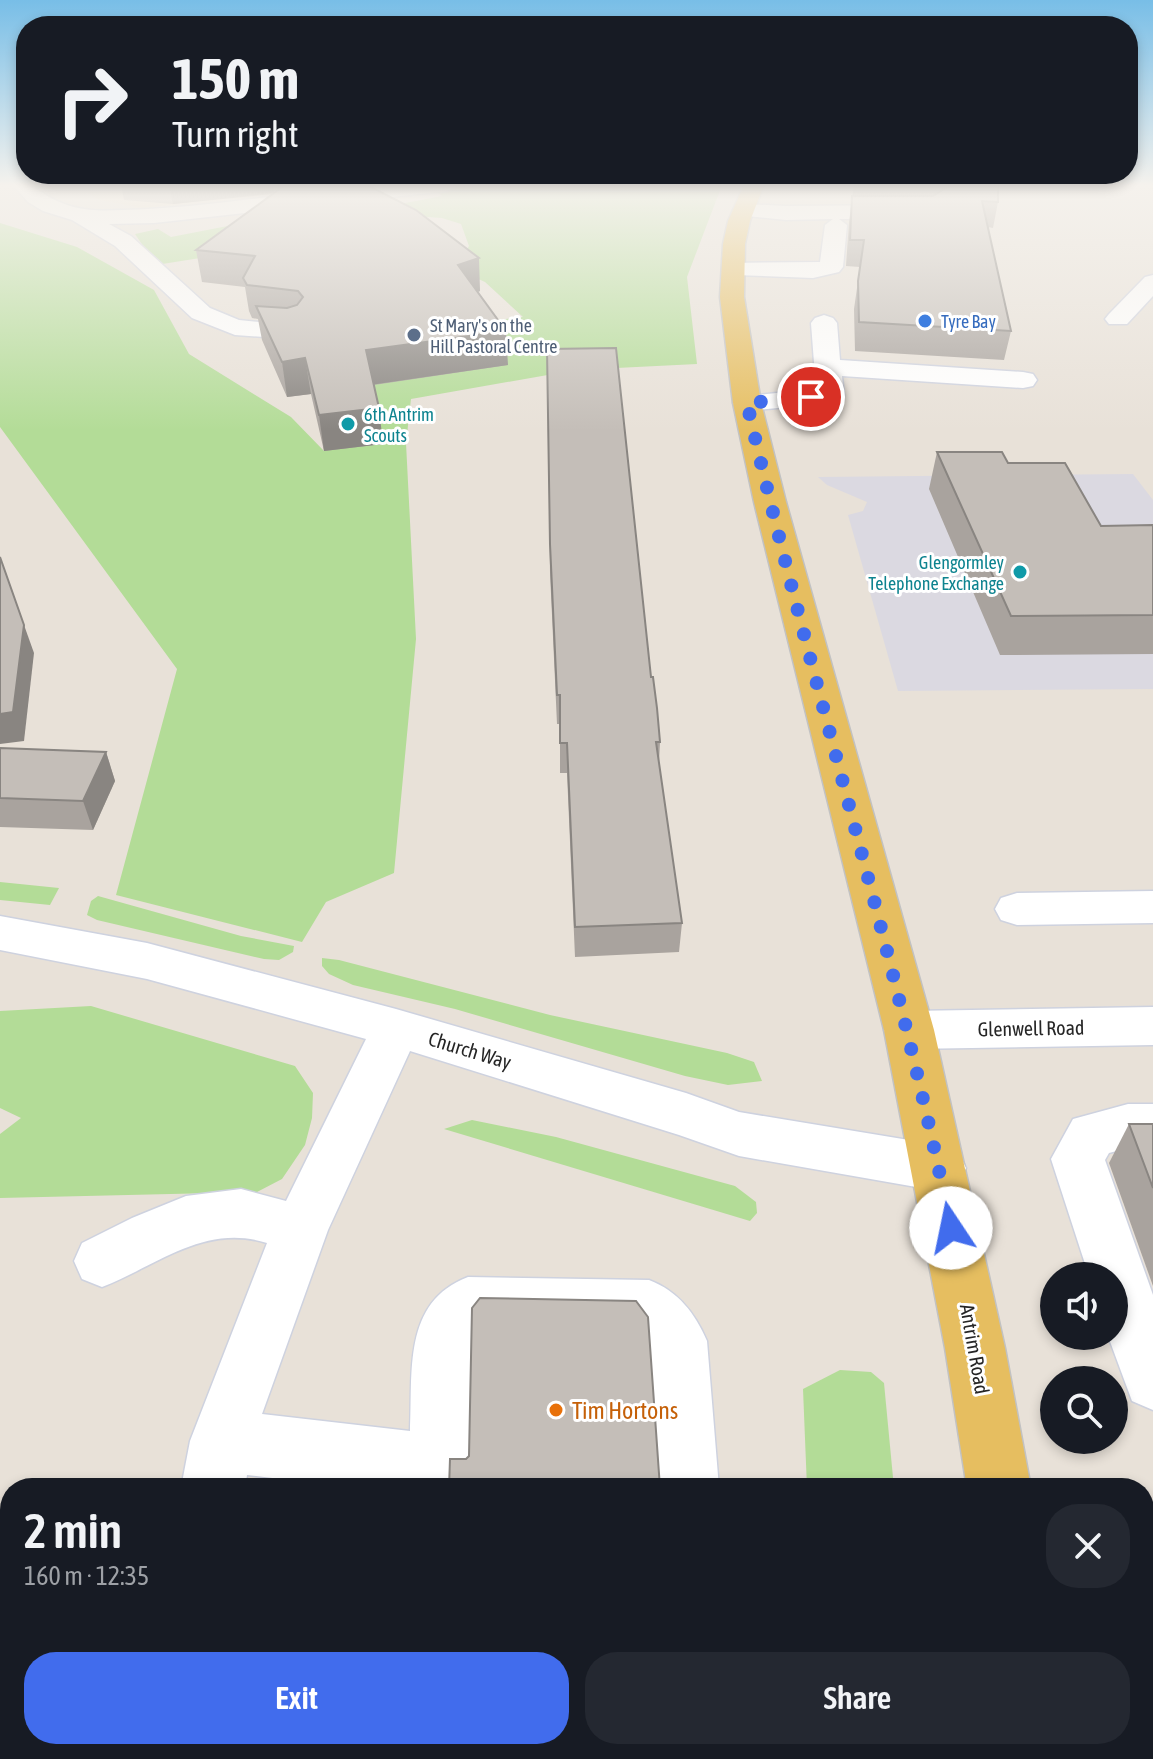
<!DOCTYPE html>
<meta charset="utf-8">
<style>
:root{--surface:#171b24;--page:#242831;--text:#f1f3f6;--muted:#9ea1a6;--accent:#416ced}
body{margin:0;font-family:"Asap Condensed",sans-serif;background:var(--page);color:var(--text);height:100vh;display:flex;flex-direction:column;font-size:30px;white-space:nowrap}
*{box-sizing:border-box;margin:0}
p{font-size:26px;color:var(--muted)}
.icon{flex:none;width:44px;height:44px;fill:none;stroke:currentColor;stroke-width:2;stroke-linecap:round;stroke-linejoin:round}
.map{position:relative;flex:1;overflow:hidden}
.sheet{position:absolute;left:0px;top:1478px;width:1154px;height:282px;display:flex;flex-direction:column;background:var(--surface);border-radius:32px 32px 0 0;box-shadow:0 4px 12px #0003}
.sheet>*{flex:none}
.hud{position:absolute;left:16px;top:16px;width:1122px;height:168px;border-radius:32px;box-shadow:0 4px 12px #0003;background:#171b24;color:var(--text);overflow:hidden}
.buttons{position:absolute;left:1040px;top:1262px;display:grid;gap:16px}
.buttons a{display:grid;place-items:center;width:88px;height:88px;border-radius:50%;background:var(--surface);box-shadow:0 4px 12px #0003;font-size:40px}
.pin{position:absolute;display:grid;place-items:center;width:68px;height:68px;color:#fff;margin:-34px;border:4px solid #fff;border-radius:50%;box-shadow:0 2px 8px #0007}
.me{position:absolute;width:88px;margin:-44px;rotate:349deg;stroke-linejoin:round;filter:drop-shadow(0 0 6px #0008)}
.turn{display:flex;align-items:center;gap:28px;height:168px;padding:0 24px;font-size:36px}
.turn .icon{width:104px;height:104px;stroke-width:2.5}
.turn b{display:block;font-size:56px;line-height:68px}
.round{display:grid;place-items:center;flex:none;width:84px;height:84px;border-radius:32px;background:var(--page)}
.summary{display:flex;align-items:center;justify-content:space-between;height:136px;padding:0 24px}
h1{font-size:48px;font-weight:600;line-height:60px}
.button{display:flex;gap:16px;margin-top:auto;padding:16px 24px}
.button a{flex:1;height:92px;border-radius:32px;background:var(--accent);color:#fff;font-size:32px;font-weight:600;line-height:92px;text-align:center}
.button a+a{background:var(--page);color:var(--text)}
.map>svg:first-child{display:block}
.industrial{fill:#dbd9e1}
.education{fill:#eaddc8}
.green{fill:#b3dc97}
.lines{fill:none;stroke-linecap:round;stroke-linejoin:round}
.minor-casing{stroke:#ced2df;stroke-width:3}
.major-casing{stroke:#c2c2c2;stroke-width:3}
.minor{fill:#fff;fill-rule:evenodd}
.major{fill:#e6be60;fill-rule:evenodd}
.wall{fill:#a9a39e}
.shaded-wall{fill:#898581}
.building{fill:#c4beb8;stroke:#898581;stroke-width:2}
.route{stroke:#416ced;stroke-width:14;stroke-dasharray:0 25.2}
.shop-dot{fill:#3f7fe0;stroke:#fff;stroke-width:3}
.service-dot{fill:#5c6f8a;stroke:#fff;stroke-width:3}
.culture-dot{fill:#0f9aa8;stroke:#fff;stroke-width:3}
.food-dot{fill:#e8710a;stroke:#fff;stroke-width:3}
.labels{text-anchor:middle;dominant-baseline:central;stroke-width:6;stroke-linejoin:round;paint-order:stroke}
.far-shop-label{font-size:18px;fill:#366cbe;stroke:#fff;text-anchor:start}
.far-service-label{font-size:18px;fill:#4e5e75;stroke:#fff;text-anchor:start}
.far-culture-label{font-size:18px;fill:#0d838f;stroke:#fff;text-anchor:start}
.street-label{font-size:20px;fill:#262626;stroke:#fff}
.near-food-label{font-size:24px;fill:#c56008;stroke:#fff;text-anchor:start}
</style>
<div class="map">
<svg width="1153" height="1759" viewBox="0 0 1153 1759">
<rect width="100%" height="100%" fill="#e8e1d8"/>
<!-- industrial -->
<path class="industrial" d="M1133 474 1153 500V689L898 691 848 515 863 511 867 502 827 485 818 477Z"/>
<!-- education -->
<path class="education" d="M77 185H340L144 208 99 200Z"/>
<!-- green -->
<g class="green">
<path d="M428 185H722L687 277 697 364 576 370 411 399 406 443 416 639 394 873 326 902 302 942 116 895 177 669 0 427V223L77 247 154 290 189 354 291 417 324 451 366 386 477 322 523 317 485 282 474 277 464 254 469 246 461 224 442 218 358 212 442 196Z"/>
<path d="M238 224 219 255 156 265 135 234 158 229 171 237Z"/>
<path d="M0 882 59 888 50 905 0 900Z"/>
<path d="M98 896 241 936 294 946 293 952 279 960 264 959 97 920 87 915 91 901Z"/>
<path d="M322 958 339 960 550 1015 727 1053 754 1062 762 1081 728 1085 685 1076 455 1009 353 985 329 974 322 966Z"/>
<path d="M91 1006 295 1066 313 1093 312 1118 305 1145 282 1179 257 1192 0 1198V1134L21 1118 0 1108V1011Z"/>
<path d="M472 1120 556 1137 735 1186 756 1202 757 1213 750 1221 444 1129Z"/>
<path d="M840 1370 871 1372 884 1383 894 1488H807L803 1389Z"/>
</g>
<g class="lines">
<defs>
<g id="minor">
<path d="M13 185C42 185 38 194 62 203 81 211 102 211 122 210 234 208 345 179 457 185L447 191 154 223 109 224 131 236 210 308 239 320 301 326 305 331 301 336 292 339 235 335 192 318 115 246 72 220 43 211 28 202Z"/>
<path d="M744 204 786 206 910 205 921 212 910 219H839L847 225 843 267 839 272 813 278 735 275 727 273 723 268 727 263 820 262 825 225 833 219 786 220 736 215 733 210Z"/>
<path d="M1153 275V296L1127 324H1109L1105 319 1109 314 1145 277Z"/>
<path d="M824 315 833 318 837 323 840 360 1023 372 1033 374 1037 380 1033 386 1023 388 842 376 844 396 840 402 747 411 737 409 733 403 737 397 816 389 811 323 815 318Z"/>
<path d="M1153 891V923L1017 925 1001 920 995 909 1001 898 1017 893Z"/>
<path d="M0 916 147 943 396 1009 686 1093 739 1112 939 1145 958 1152 966 1168 958 1184 939 1191 739 1156 679 1135 410 1051 328 1230 262 1414 410 1431C413 1372 402 1302 468 1277L649 1280C678 1291 695 1313 707 1341L719 1488H655L648 1351 635 1334 482 1331 473 1343 471 1488H354L247 1475 245 1488H181L190 1441 267 1243C204 1223 157 1266 102 1287L82 1279 74 1261 82 1243 132 1218 186 1196 241 1189 286 1201 366 1039 147 979 0 950Z"/>
<path d="M1153 1007V1045L909 1049 892 1044 884 1030 892 1016 909 1011Z"/>
<path d="M1128 1104H1153V1148H1128L1109 1153 1105 1160 1153 1295V1410L1132 1401 1108 1336H1114V1276H1089L1051 1159 1073 1119Z"/>
<path d="M10 1701V1750H41L37 1759H0V1705Z"/>
<rect x="399" y="1750" width="74" height="9"/>
<path d="M666 1750H740L741 1759H667Z"/>
</g>
<g id="major">
<path d="M744 185H764L750 221 745 244 744 297 761 403 786 502 934 1030 1005 1348 1031 1488H967L945 1348 884 1030 754 502 733 403 720 297 723 244 728 221Z"/>
<path d="M989 1750H1063L1064 1759H990Z"/>
</g>
</defs>
<!-- minor casing -->
<use href="#minor" class="minor-casing"/>
<!-- major casing -->
<use href="#major" class="major-casing"/>
<!-- minor -->
<use href="#minor" class="minor"/>
<!-- major -->
<use href="#major" class="major"/>
</g>
<!-- wall -->
<g class="wall">
<path d="M121 185H367L480 291 478 292 508 365 374 385 383 444 324 451 311 394 287 397 262 340 258 319 252 318 249 311 245 287 202 282 196 250 273 194 173 204 124 200Z"/>
<path d="M854 185H998V202L993 228 988 227 1011 331 1004 360 855 351 854 309 860 267 846 266 849 222Z"/>
<path d="M547 349 651 677 660 742 659 762 682 923 679 952 575 957 567 773H560V724H557L550 572Z"/>
<path d="M937 452 1008 463 1101 526 1153 525V654L1000 655 929 489Z"/>
<path d="M0 748 106 752 115 781 93 830 0 827Z"/>
<path d="M1129 1124H1153V1286L1109 1163Z"/>
<path d="M619 1753 618 1759H462L461 1754Z"/>
</g>
<!-- shaded-wall -->
<g class="shaded-wall">
<path d="M169 185H273L274 193 173 204Z"/>
<path d="M479 258 480 291 460 298 458 265Z"/>
<path d="M506 331 508 365 370 385 366 350Z"/>
<path d="M305 358 311 394 287 397 282 362Z"/>
<path d="M379 408 383 444 324 451 319 415Z"/>
<path d="M24 625 34 653 24 741 0 744V714Z"/>
<path d="M106 752 115 781 93 830 83 801Z"/>
</g>
<!-- building -->
<g class="building">
<path d="M285 185H367L416 210 479 258 458 265 506 331 366 350 379 408 319 415 305 358 282 362 256 306 287 308 297 305 303 297 298 291 247 285 243 278 255 256 196 250Z"/>
<path d="M943 185H998V202L982 201 1011 331 859 322 858 281 864 240H850L852 196H933L947 187Z"/>
<path d="M616 348 651 677H653L657 708 660 742H656L682 923 575 927 567 743H560V695H557L550 544 547 349Z"/>
<path d="M937 452H1002L1008 463H1065L1101 526 1153 525V615L1011 616Z"/>
<path d="M0 557 24 625 13 712 0 714Z"/>
<path d="M0 748 106 752 83 801 0 798Z"/>
<path d="M1129 1124H1153V1188Z"/>
<path d="M480 1298 636 1301 648 1317 660 1488H449L450 1459H466L469 1456 472 1308Z"/>
<path d="M461 1750H619V1753L461 1754Z"/>
</g>
<!-- sky -->
<linearGradient id="sky" x2="0" y2="1"><stop stop-color="#78bee7"/><stop offset="0.43" stop-color="#f5f2ed"/><stop offset="1" stop-color="#f5f2ed" stop-opacity="0"/></linearGradient>
<rect width="1153" height="431" fill="url(#sky)"/>
<g class="lines">
<!-- route -->
<path class="route" d="M811 397 747 403C810 680 895 950 951 1228"/>
</g>
<!-- markers -->
<circle class="shop-dot" cx="925" cy="321" r="8"/>
<circle class="service-dot" cx="414" cy="335" r="8"/>
<g class="culture-dot">
<circle cx="348" cy="424" r="8"/>
<circle cx="1020" cy="572" r="8"/>
</g>
<circle class="food-dot" cx="556" cy="1410" r="8"/>
<g class="labels">
<!-- far-shop labels -->
<g class="far-shop-label">
<text x="941" y="321">Tyre Bay</text>
</g>
<!-- far-service labels -->
<g class="far-service-label">
<text x="430" y="325">St Mary's on the<tspan x="430" dy="21">Hill Pastoral Centre</tspan></text>
</g>
<!-- far-culture labels -->
<g class="far-culture-label">
<text x="364" y="414">6th Antrim<tspan x="364" dy="21">Scouts</tspan></text>
<text x="1004" y="562" text-anchor="end">Glengormley<tspan x="1004" dy="21">Telephone Exchange</tspan></text>
</g>
<!-- street labels -->
<g class="street-label">
<text transform="translate(1031 1028) rotate(-1)">Glenwell Road</text>
<text transform="translate(470 1050) rotate(17)">Church Way</text>
<text transform="translate(975 1349) rotate(80)">Antrim Road</text>
</g>
<!-- near-food labels -->
<g class="near-food-label">
<text x="572" y="1410">Tim Hortons</text>
</g>
</g>
</svg>
<div class="buttons">
<a><svg class="icon" aria-label="sound" viewBox="0 0 24 24"><path d="M4 9h4l5-4v14l-5-4H4zM17 9q2 3 0 6"/></svg></a>
<a><svg class="icon" aria-label="search" viewBox="0 0 24 24"><circle cx="10" cy="10" r="6"/><path d="M15 15l6 6"/></svg></a>
</div>
<div class="pin" style="left:811px;top:397px;background:#d93025"><svg class="icon" aria-label="arrive" viewBox="0 0 24 24"><path d="M6 21V4h12l-3 4 3 4H6"/></svg></div>
<svg class="me" style="left:951px;top:1228px" viewBox="-20 -20 40 40"><circle r="19" fill="#fff"/><path d="M0-13L10 11 0 6-10 11z" fill="#416ced"/></svg>
<div class="hud">
<div class="turn"><svg class="icon" aria-label="right" viewBox="0 0 24 24"><path d="M7 20v-9h11M14 6l5 5-5 5"/></svg><div><b>150 m</b>Turn right</div></div>
</div>
<section class="sheet">
<div class="summary"><div><h1>2 min</h1><p>160 m · 12:35</p></div><a class="round"><svg class="icon" aria-label="close" viewBox="0 0 24 24"><path d="M6 6l12 12M18 6L6 18"/></svg></a></div>
<div class="button"><a>Exit</a><a>Share</a></div>
</section>
</div>
